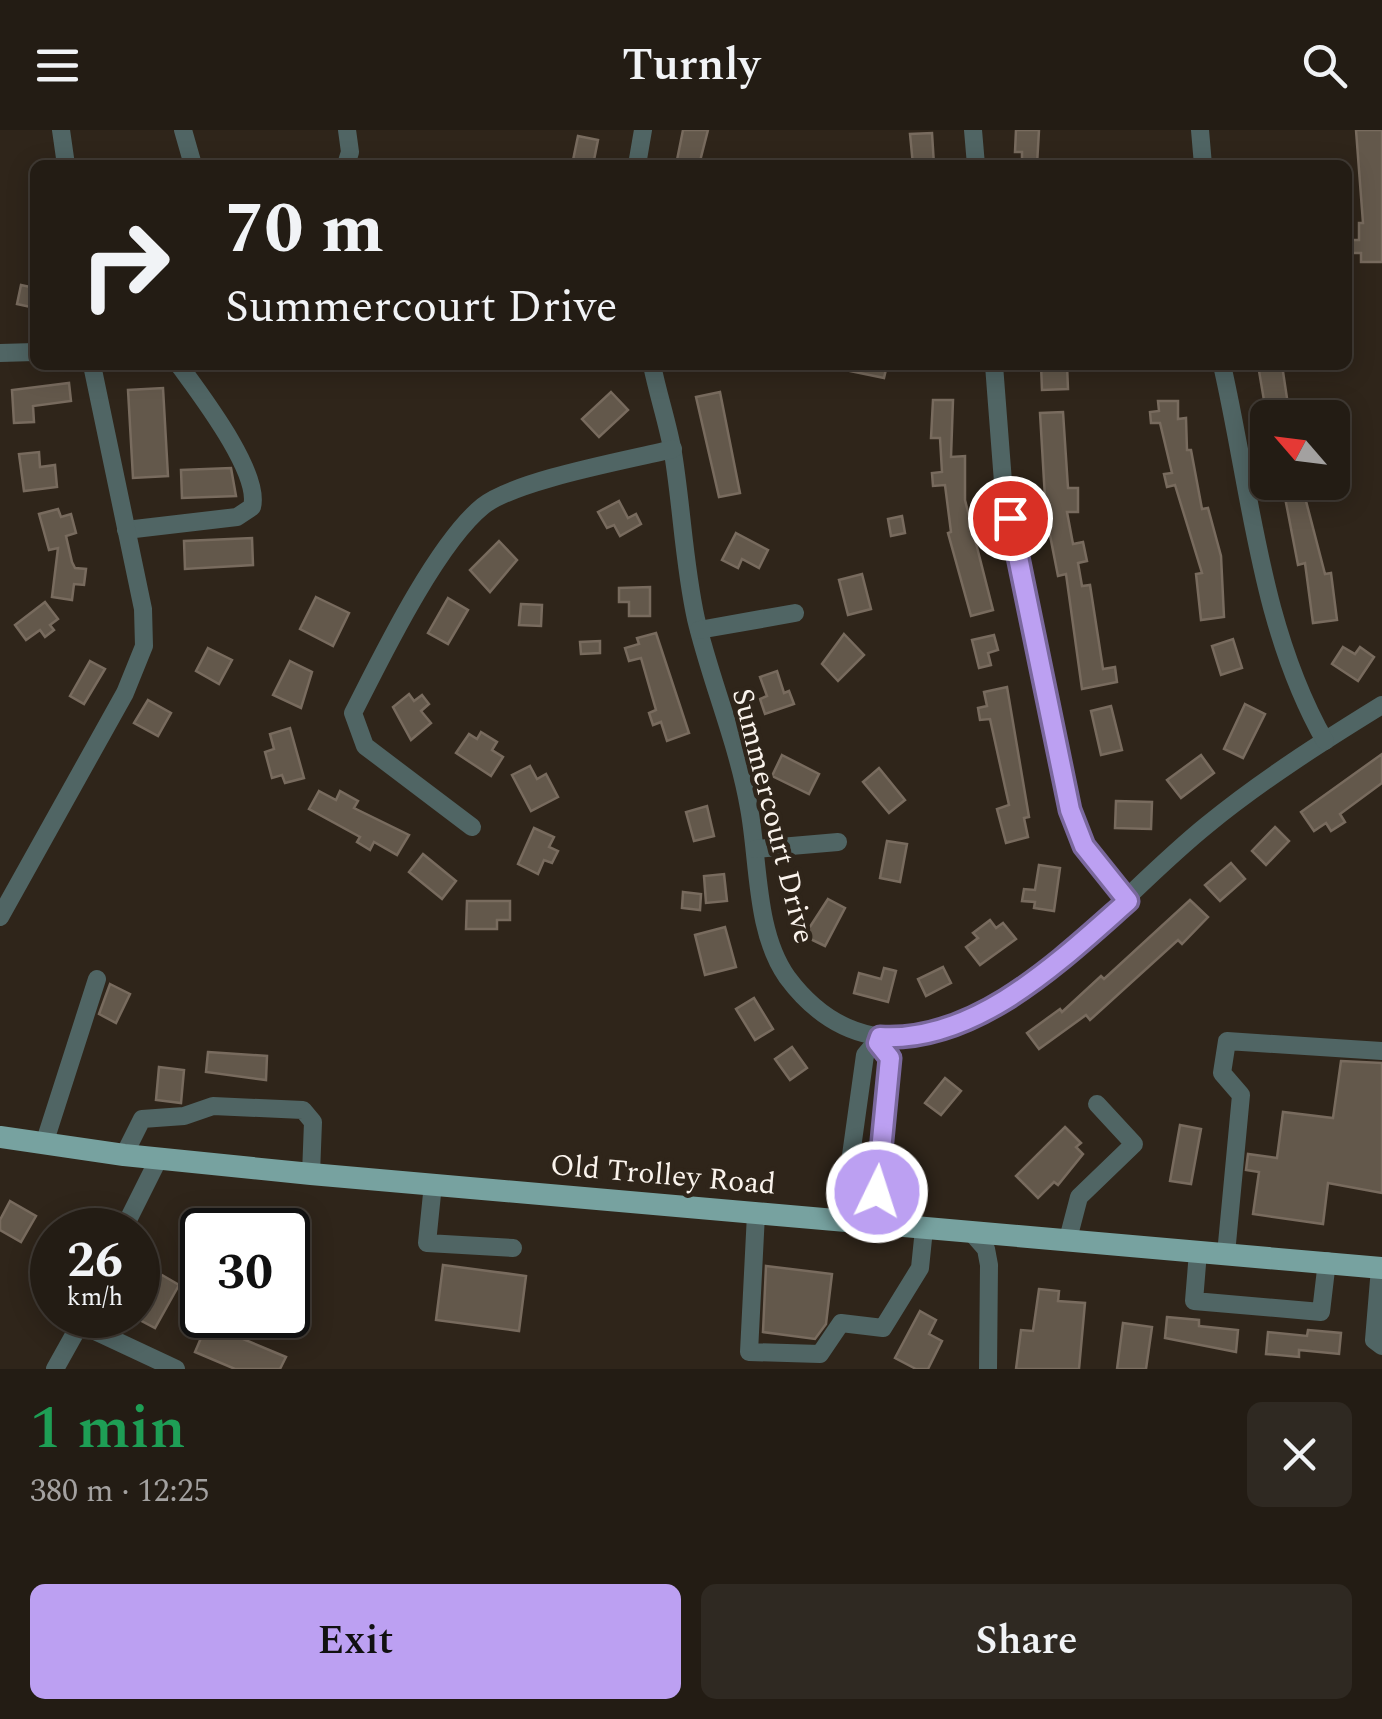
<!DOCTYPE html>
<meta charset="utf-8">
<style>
:root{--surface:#231c14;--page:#2f2922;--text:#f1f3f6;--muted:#a3a1a0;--line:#403a34;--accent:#bca0f2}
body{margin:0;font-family:Spectral,serif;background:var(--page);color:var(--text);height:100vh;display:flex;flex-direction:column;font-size:38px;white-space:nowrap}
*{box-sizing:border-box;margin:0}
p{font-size:32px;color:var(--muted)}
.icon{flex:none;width:55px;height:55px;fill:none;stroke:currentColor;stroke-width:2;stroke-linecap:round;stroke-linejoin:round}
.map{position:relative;height:1239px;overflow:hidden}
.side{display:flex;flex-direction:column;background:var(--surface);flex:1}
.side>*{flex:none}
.guide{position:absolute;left:30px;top:30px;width:1322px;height:210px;border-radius:15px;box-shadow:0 5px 25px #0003,0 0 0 2px var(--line);background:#231c14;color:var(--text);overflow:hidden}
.needle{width:65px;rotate:298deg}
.tools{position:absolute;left:1250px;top:270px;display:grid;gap:20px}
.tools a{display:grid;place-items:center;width:100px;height:100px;border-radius:15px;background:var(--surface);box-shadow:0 5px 25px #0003,0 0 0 2px var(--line);font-size:50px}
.speed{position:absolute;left:30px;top:1078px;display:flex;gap:20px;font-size:50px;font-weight:700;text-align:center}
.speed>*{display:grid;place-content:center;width:130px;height:130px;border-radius:50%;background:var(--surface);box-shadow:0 5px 25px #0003,0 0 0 2px var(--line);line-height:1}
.speed small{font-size:25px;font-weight:400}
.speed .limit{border:5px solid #111;border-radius:15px;background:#fff;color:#111}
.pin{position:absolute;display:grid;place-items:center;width:85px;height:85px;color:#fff;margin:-42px;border:5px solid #fff;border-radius:50%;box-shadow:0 2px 10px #0007}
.me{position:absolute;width:110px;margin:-55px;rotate:4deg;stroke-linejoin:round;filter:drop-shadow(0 0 8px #0008)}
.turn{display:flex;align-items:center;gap:35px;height:210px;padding:0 30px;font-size:45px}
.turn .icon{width:130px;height:130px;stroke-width:2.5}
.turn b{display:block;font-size:70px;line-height:85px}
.round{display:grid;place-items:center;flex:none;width:105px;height:105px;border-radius:15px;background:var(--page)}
.headline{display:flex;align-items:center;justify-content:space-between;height:170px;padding:0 30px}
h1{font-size:60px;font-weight:600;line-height:75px;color:#1e9e55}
.primary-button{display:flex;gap:20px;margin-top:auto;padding:20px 30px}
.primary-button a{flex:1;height:115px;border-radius:15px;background:var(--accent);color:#111;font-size:40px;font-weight:600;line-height:115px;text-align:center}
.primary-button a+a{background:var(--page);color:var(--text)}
header{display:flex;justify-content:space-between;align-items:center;height:130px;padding:0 30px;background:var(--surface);font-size:45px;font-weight:600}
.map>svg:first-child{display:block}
.building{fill:#63584b;stroke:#786b5e;stroke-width:2.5}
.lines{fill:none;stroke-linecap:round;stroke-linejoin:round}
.minor{stroke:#506564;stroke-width:18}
.major{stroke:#77a2a0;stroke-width:22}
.route-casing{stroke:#7a689d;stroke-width:25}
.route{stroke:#bca0f2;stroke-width:18}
.labels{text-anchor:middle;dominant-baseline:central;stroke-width:9;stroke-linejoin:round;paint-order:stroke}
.street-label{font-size:30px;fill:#faf3ec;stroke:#2f251a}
</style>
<header><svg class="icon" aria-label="menu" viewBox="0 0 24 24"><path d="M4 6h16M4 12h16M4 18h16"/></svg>Turnly<svg class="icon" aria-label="search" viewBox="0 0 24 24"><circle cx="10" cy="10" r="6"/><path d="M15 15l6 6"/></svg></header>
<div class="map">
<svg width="1382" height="1239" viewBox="0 0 1382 1239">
<rect width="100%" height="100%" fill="#2f251a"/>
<!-- building -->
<g class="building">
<path d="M683 0H708L699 35H676Z"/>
<path d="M1016 0H1039L1037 35H1022V22H1015Z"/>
<path d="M1356 0H1382V132H1361V123H1350V110H1359V93H1363Z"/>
<path d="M932 3 934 35H913L910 4Z"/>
<path d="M578 6 598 10 593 35H572Z"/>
<path d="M21 155 35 158V178L17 174Z"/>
<path d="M845 235H887L884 248 845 240Z"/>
<path d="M1041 235H1067L1068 259 1042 260Z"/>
<path d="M1258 235H1282L1290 288H1267Z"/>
<path d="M69 253 71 271 33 276 34 292 14 293 12 260Z"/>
<path d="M163 258 168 346 133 348 128 260Z"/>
<path d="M611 262 628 280 599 307 582 289Z"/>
<path d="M720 262 740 363 719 367 696 267Z"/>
<path d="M933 270H953L951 327 965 326V370L993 480 971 486 948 403 951 402 945 355 933 356 932 343 942 342 940 308H931Z"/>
<path d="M1158 271H1178V289L1186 288 1187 320H1191L1202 379 1208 378 1221 426 1224 487 1201 490 1196 444 1202 443 1175 355 1167 357 1164 344 1172 343 1160 293H1151L1150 282 1159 281Z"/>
<path d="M1063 282 1068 358H1078V382H1067L1073 414 1083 412 1087 431 1078 433 1082 456 1090 455 1103 539 1115 537 1117 552 1082 559 1066 444 1058 446 1046 385 1040 283Z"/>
<path d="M39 322 40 337 55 335 57 357 24 361 19 324Z"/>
<path d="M231 338 236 366 182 368 181 340Z"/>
<path d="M1282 352H1308L1313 369 1306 371 1325 444 1331 443 1337 490 1313 493 1305 433 1298 435Z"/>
<path d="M619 371 628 388 636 384 641 394 620 406 614 395 607 398 598 382Z"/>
<path d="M58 379 61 387 71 384 76 403 66 406 72 432 75 438 86 439 84 455 74 454 72 470 52 467 58 418 49 420 39 384Z"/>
<path d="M902 386 905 403 891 406 888 389Z"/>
<path d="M736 403 768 420 759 438 742 429 738 438 722 430Z"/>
<path d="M252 408 253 435 185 439 184 411Z"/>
<path d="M499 411 517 430 490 462 470 440Z"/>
<path d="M862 444 871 479 848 485 839 450Z"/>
<path d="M650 457V486H629V472H619V458Z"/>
<path d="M316 467 349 483 333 516 300 499Z"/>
<path d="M448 468 468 480 448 514 428 503Z"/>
<path d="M45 472 58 489 50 495 54 500 45 507 40 500 26 510 15 495Z"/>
<path d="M521 474 542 475 541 496 519 495Z"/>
<path d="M656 503 689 603 667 611 661 592 653 595 649 583 656 580 641 528 629 531 625 518 639 514 637 508Z"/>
<path d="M844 504 864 525 838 551 822 534Z"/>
<path d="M994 505 998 520 988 523 991 535 979 538 972 510Z"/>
<path d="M1233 509 1242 538 1221 545 1212 516Z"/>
<path d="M600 511V523L581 524 580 512Z"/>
<path d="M1343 517 1355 524 1360 517 1374 527 1358 551 1332 534Z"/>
<path d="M208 518 232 530 219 554 196 541Z"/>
<path d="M90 531 105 539 84 574 70 566Z"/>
<path d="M290 531 312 542 301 578 273 565Z"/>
<path d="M777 541 784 563 789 561 794 574 765 584 760 569 767 566 760 547Z"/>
<path d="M1007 557 1029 687 1024 688 1028 707 1006 713 997 679 1009 675 990 589 980 590 978 578 987 576 984 562Z"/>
<path d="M409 564 414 571 422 565 429 574 421 581 431 593 411 610 393 577Z"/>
<path d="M148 570 171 583 158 606 134 593Z"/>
<path d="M1245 574 1265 584 1243 628 1224 619Z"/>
<path d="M1111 576 1122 620 1101 625 1091 581Z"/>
<path d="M290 598 304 648 285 653 282 645 272 648 265 622 274 619 270 604Z"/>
<path d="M481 602 497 612 492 620 503 627 491 646 456 623 469 604 477 609Z"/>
<path d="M1382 624V653L1340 684 1345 692 1331 701 1326 693 1314 701 1301 682Z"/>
<path d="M782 625 819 644 809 664 772 646Z"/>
<path d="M1201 625 1214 643 1181 668 1167 650Z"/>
<path d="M530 636 537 649 546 644 558 667 531 681 512 645Z"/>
<path d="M879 638 905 670 889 683 863 652Z"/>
<path d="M319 661 336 670 340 661 358 671 354 678 409 705 397 725 374 712 370 720 357 712 360 707 309 679Z"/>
<path d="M1116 671 1152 672 1151 699 1115 698Z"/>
<path d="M707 676 714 706 694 711 686 682Z"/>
<path d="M1275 697 1289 711 1266 735 1252 721Z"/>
<path d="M534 698 554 707 549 717 558 721 552 733 544 730 538 744 518 734Z"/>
<path d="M887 711 907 714 900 752 880 748Z"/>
<path d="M423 724 456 751 442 769 409 742Z"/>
<path d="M1231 733 1245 749 1220 771 1205 755Z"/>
<path d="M1039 735 1060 738 1054 781 1034 778 1035 772 1022 771 1024 759 1035 760Z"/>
<path d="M724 744 727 771 706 773 704 746Z"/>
<path d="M683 762 701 764 700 780 682 778Z"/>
<path d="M828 769 845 778 825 816 804 806Z"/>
<path d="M1190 770 1208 787 1182 814 1178 810 1090 890 1086 885 1039 919 1027 903 1060 879 1062 882 1101 846 1104 849Z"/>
<path d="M467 771H510V790H497V799H466Z"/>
<path d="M990 790 996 798 1003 793 1016 809 980 835 966 817 978 808 973 803Z"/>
<path d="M725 797 736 837 705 845 695 805Z"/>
<path d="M943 837 951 853 926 866 918 849Z"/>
<path d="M884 838 896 841 888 872 854 863 859 843 881 849Z"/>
<path d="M110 854 130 864 116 893 99 884Z"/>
<path d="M754 868 773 899 755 910 736 879Z"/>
<path d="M792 917 807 938 790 950 775 929Z"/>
<path d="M208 922 267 926 266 950 206 942Z"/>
<path d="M1341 931 1382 933V1063L1328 1053 1323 1094 1253 1084 1259 1042 1246 1040 1248 1024 1277 1028 1283 982 1333 988Z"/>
<path d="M159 937 184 940 181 973 156 970Z"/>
<path d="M945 948 961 961 941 985 925 973Z"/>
<path d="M1180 995 1201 999 1191 1054 1170 1051Z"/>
<path d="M1065 997 1081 1013 1076 1017 1083 1024 1058 1055 1054 1052 1038 1068 1016 1046Z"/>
<path d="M10 1071 36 1086 21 1112 0 1100V1090Z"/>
<path d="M226 1082 274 1097 273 1100H220Z"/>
<path d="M197 1115 202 1122V1143L186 1124Z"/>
<path d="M443 1135 526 1146 519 1201 436 1190Z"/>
<path d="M766 1136 832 1144 826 1194 815 1209 763 1202Z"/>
<path d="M162 1145 179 1155 155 1198 136 1188 143 1177 138 1174Z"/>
<path d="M1039 1159 1059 1161 1058 1171 1085 1173 1079 1239H1016L1021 1200 1033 1201Z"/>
<path d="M920 1181 936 1190 929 1204 942 1211 928 1239H916L895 1228Z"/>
<path d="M1167 1187 1199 1190V1196L1238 1200 1236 1222 1165 1208Z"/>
<path d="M1123 1193 1152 1197 1146 1239H1117Z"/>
<path d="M207 1194 286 1227 280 1239H235L195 1222Z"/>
<path d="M1308 1200 1341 1203 1339 1224 1299 1220V1227L1266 1224 1268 1202 1307 1206Z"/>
</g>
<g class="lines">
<!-- minor -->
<g class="minor">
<path d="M61 0 66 35"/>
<path d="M183 0 193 35"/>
<path d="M973 0 976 35"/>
<path d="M1200 0 1203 35"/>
<path d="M346 35 350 22 347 0"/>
<path d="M637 35 643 0"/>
<path d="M0 223 35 222"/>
<path d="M652 235C658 265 668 294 673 323 682 378 684 435 696 489 711 552 738 614 749 678 759 731 755 802 787 847 836 913 902 923 974 887 1066 840 1129 758 1207 695 1262 650 1322 612 1382 575"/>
<path d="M994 235 1003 352 1070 680 1084 716 1128 771"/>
<path d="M1222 235C1251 362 1260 497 1325 611"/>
<path d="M126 400 237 387 252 377C261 343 200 264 179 235"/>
<path d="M699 500 795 483"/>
<path d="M472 697 365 616 353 583C381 528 436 414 483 376 516 350 628 330 673 319"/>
<path d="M755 719 838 712"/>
<path d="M0 787 125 563 144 516 143 479 92 235"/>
<path d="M44 1014 97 849"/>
<path d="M124 1025 142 989 184 986 213 976 303 980 313 992 311 1044"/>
<path d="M433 1054 427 1113 513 1118"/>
<path d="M861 1082 846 1061 865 925 880 907"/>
<path d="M756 1084 749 1222 820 1224 841 1193 883 1198 920 1138 924 1099"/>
<path d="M860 1093 861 1082 877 1062 891 928 878 913"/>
<path d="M123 1100 159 1028"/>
<path d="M972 1103 986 1119 989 1135 988 1239"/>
<path d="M1068 1109 1079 1067 1134 1014 1097 974"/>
<path d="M1198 1122 1194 1171 1321 1182 1327 1131"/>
<path d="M1226 1124 1241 965 1222 943 1227 911 1382 921"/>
<path d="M1380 1138 1374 1210 1382 1216"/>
<path d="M80 1194 176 1239"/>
<path d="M55 1239 84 1187"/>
</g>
<!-- major -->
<path class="major" d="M0 1007 124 1025 311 1044 1382 1138"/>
</g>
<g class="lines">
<defs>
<path id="route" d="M877 1062 890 928 878 913 880 907C976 913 1060 831 1128 771L1084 716 1070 680 1010 388"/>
</defs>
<!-- route casing -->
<use href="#route" class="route-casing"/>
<!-- route -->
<use href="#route" class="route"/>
</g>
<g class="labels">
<!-- street labels -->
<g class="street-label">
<text transform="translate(773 686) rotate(76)">Summercourt Drive</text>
<text transform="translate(663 1045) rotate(5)">Old Trolley Road</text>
</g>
</g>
</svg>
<div class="tools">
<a><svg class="needle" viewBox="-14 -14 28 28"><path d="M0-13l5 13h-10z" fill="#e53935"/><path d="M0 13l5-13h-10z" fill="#a3a1a0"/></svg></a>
</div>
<div class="speed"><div>26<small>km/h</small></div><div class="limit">30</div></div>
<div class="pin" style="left:1010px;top:388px;background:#d93025"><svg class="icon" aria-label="arrive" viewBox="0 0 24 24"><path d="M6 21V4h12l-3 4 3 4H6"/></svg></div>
<svg class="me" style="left:877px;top:1062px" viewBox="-20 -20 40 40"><circle r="17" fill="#bca0f2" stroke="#fff" stroke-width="3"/><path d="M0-11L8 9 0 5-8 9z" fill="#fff"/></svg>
<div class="guide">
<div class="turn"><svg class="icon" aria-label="right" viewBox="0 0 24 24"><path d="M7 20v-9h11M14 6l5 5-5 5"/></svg><div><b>70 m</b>Summercourt Drive</div></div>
</div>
</div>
<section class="side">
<div class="headline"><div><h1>1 min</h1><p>380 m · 12:25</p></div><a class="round"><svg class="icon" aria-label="close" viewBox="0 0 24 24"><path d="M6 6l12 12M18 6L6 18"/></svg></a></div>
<div class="primary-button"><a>Exit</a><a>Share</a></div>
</section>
